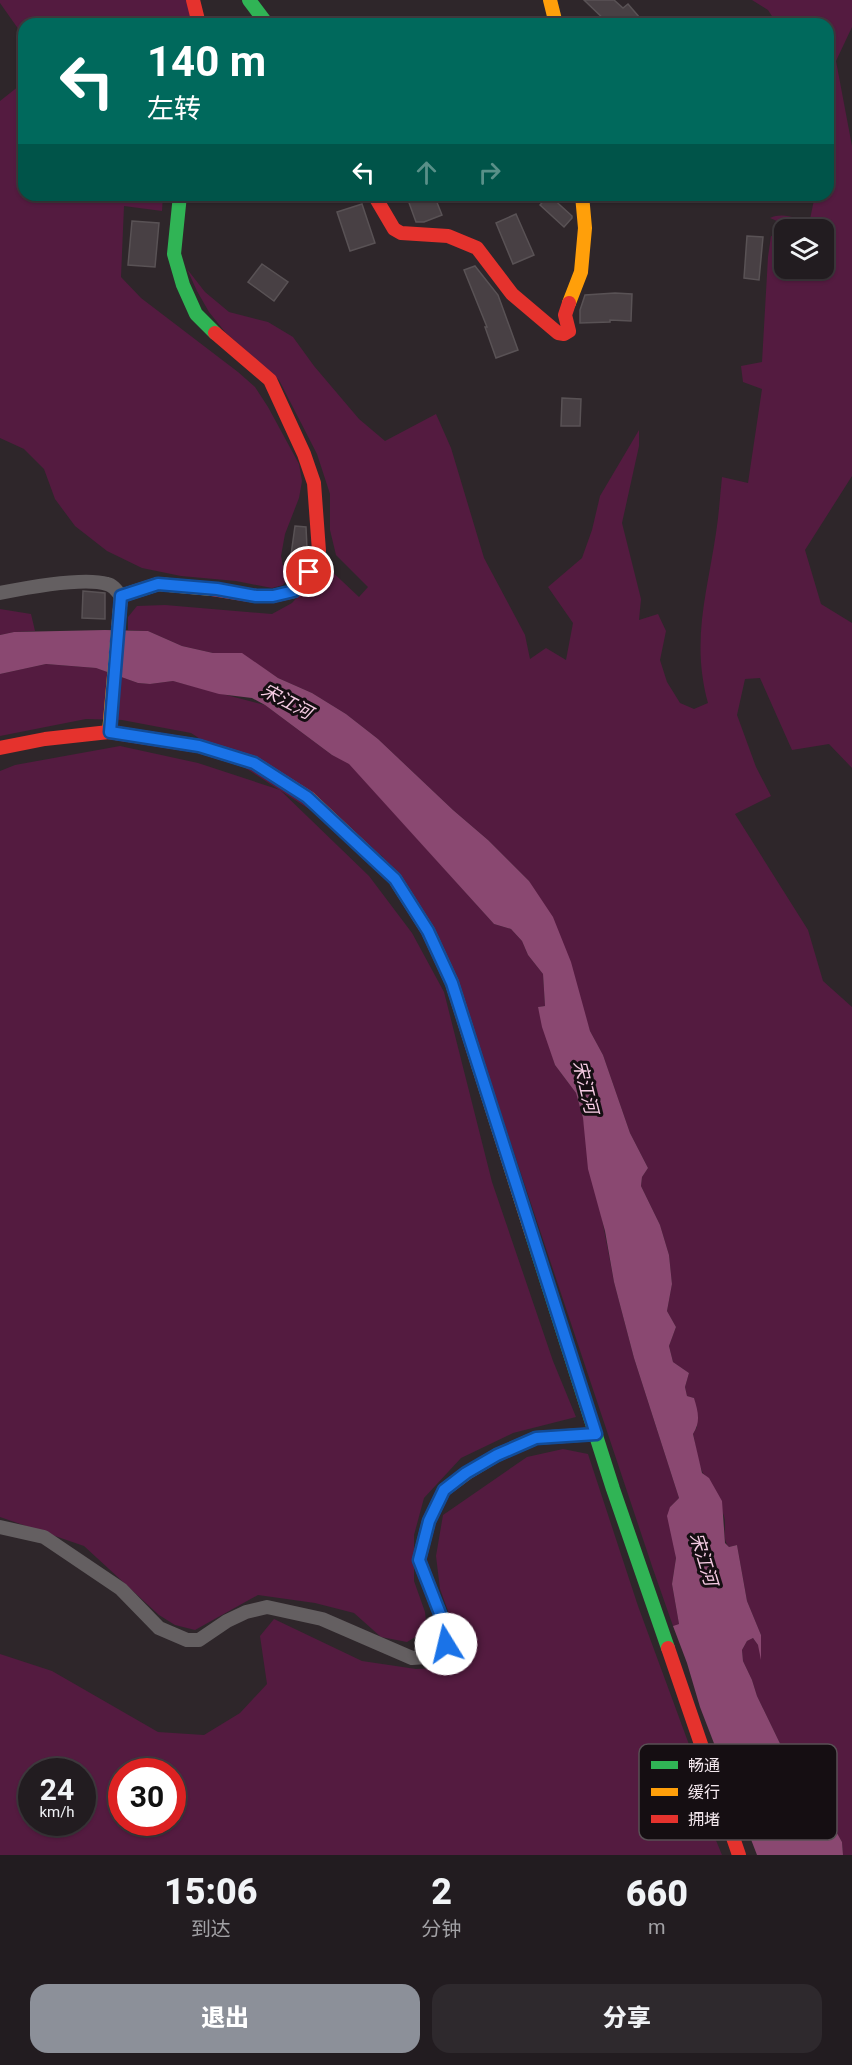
<!DOCTYPE html>
<html lang="zh">
<meta charset="utf-8">
<style>
:root{--surface:#221c20;--page:#2e292d;--text:#f1f3f6;--muted:#a2a1a5;--line:#3f3a3e;--accent:#8c9099}
body{margin:0;font-family:Roboto,"Noto Sans SC",sans-serif;background:var(--page);color:var(--text);height:100vh;display:flex;flex-direction:column;font-size:22px;white-space:nowrap}
*{box-sizing:border-box;margin:0}
p{font-size:20px;color:var(--muted)}
.icon{flex:none;width:33px;height:33px;fill:none;stroke:currentColor;stroke-width:2;stroke-linecap:round;stroke-linejoin:round}
.map{position:relative;height:1855px;overflow:hidden}
.sheet{display:flex;flex-direction:column;background:var(--surface);flex:1}
.sheet>*{flex:none}
.top-card{position:absolute;left:18px;top:18px;width:816px;height:183px;border-radius:18px;box-shadow:0 2px 4px #0004,0 0 0 2px var(--line);background:#00695c;color:#fff;overflow:hidden}
.fabs{position:absolute;left:774px;top:219px;display:grid;gap:12px}
.fabs a{display:grid;place-items:center;width:60px;height:60px;border-radius:12px;background:var(--surface);box-shadow:0 2px 4px #0004,0 0 0 2px var(--line);font-size:30px}
.speed{position:absolute;left:18px;top:1758px;display:flex;gap:12px;font-size:30px;font-weight:700;text-align:center}
.speed>*{display:grid;place-content:center;width:78px;height:78px;border-radius:50%;background:var(--surface);box-shadow:0 2px 4px #0004,0 0 0 2px var(--line);line-height:1}
.speed small{font-size:15px;font-weight:400}
.speed .limit{border:9px solid #d22;background:#fff;color:#111}
.pin{position:absolute;display:grid;place-items:center;width:51px;height:51px;color:#fff;margin:-26px;border:3px solid #fff;border-radius:50%;box-shadow:0 2px 6px #0007}
.me{position:absolute;width:66px;margin:-33px;rotate:351deg;stroke-linejoin:round;filter:drop-shadow(0 0 4px #0008)}
.turn{display:flex;align-items:center;gap:21px;height:126px;padding:0 30px;font-size:27px}
.turn .icon{width:78px;height:78px;stroke-width:2.5}
.turn b{display:block;font-size:42px;line-height:51px}
.lanes{display:flex;align-items:center;height:57px;padding:0 30px;background:#0003;justify-content:center;gap:30px;direction:ltr}
.lanes .off{opacity:.35}
.eta{display:flex;justify-content:space-evenly;align-items:center;height:102px;text-align:center}
.eta b{font-size:36px;font-weight:800;line-height:42px}
.cta{display:flex;gap:12px;margin-top:auto;padding:12px 30px}
.cta a{flex:1;height:69px;border-radius:18px;background:var(--accent);color:#fff;font-size:24px;font-weight:800;line-height:69px;text-align:center}
.cta a+a{background:var(--page);color:var(--text)}
.map>svg:first-child{display:block}
.green{fill:#541b40;fill-rule:evenodd}
.water{fill:#8a4871}
.building{fill:#484044;stroke:#595255;stroke-width:1.5}
.lines{fill:none;stroke-linecap:round;stroke-linejoin:round}
.street{stroke:#645f61;stroke-width:14}
.fast{stroke:#30b455;stroke-width:14}
.slow{stroke:#ff9f0a;stroke-width:14}
.jam{stroke:#e5322d;stroke-width:14}
.route-casing{stroke:#114b97;stroke-width:15}
.route{stroke:#1a73e8;stroke-width:10}
.labels{text-anchor:middle;dominant-baseline:central;stroke-width:6;stroke-linejoin:round;paint-order:stroke}
.water-label{font-size:18px;font-style:italic;fill:#f6cce4;stroke:#150e12}
.key{fill:#150e12;stroke:#585054;stroke-width:1.5}
.key-label{font-size:16px;fill:#f4e9ef}
</style>
<div class="map">
<svg width="852" height="1855" viewBox="0 0 852 1855">
<rect width="100%" height="100%" fill="#2e262a"/>
<!-- green -->
<g class="green">
<path d="M0 0H187L192 24H24V37L0 3Z"/>
<path d="M752 0H852V27L836 61 852 146V476L805 550 821 604 852 623V768L829 744 792 750 760 678 745 679 737 715 756 767 771 796 735 814 808 930 823 981 852 1007V1855H843L842 1842 823 1808 805 1779 788 1760 757 1696 752 1680 743 1661 742 1650 747 1641 753 1638 758 1645 761 1635 747 1601 737 1545 729 1547C721 1538 727 1526 724 1516 720 1505 716 1491 710 1481 708 1477 703 1475 702 1471 697 1459 696 1446 693 1434L697 1427 694 1398 687 1396 685 1387 689 1373 673 1362 669 1346 676 1327 667 1311 672 1284 669 1255 660 1225 641 1186 642 1177 648 1168 630 1133 603 1055 590 1031 580 1000 529 881 488 840 453 810 378 739 346 714 312 693 278 678 242 654 213 653 182 646 148 631 128 630V617L137 606 165 605 272 614 292 603 326 566 359 597 368 587 336 555 330 530V494L317 454 279 380 225 332 209 312 197 291 187 269 205 292 229 312 268 322 293 337 314 366 359 419 385 441 436 414 451 448 484 558 525 635 530 659 546 648 566 660 573 623 548 587 582 558 592 530 600 496 639 430V446L622 523 641 599 639 620 658 614 666 631 660 660 667 682 680 703 694 709 708 703C691 641 707 594 716 533 719 514 720 496 722 477L748 483 762 389 743 382 741 366 762 362 768 257 771 236 781 238 784 224 770 218C783 212 797 218 809 224L815 195H828V24H777L768 10ZM784 230H824V268H784Z"/>
<path d="M24 82V195H163L162 211 124 206 121 277 141 298 238 372 255 387 268 407 299 464 302 481 299 498 285 534 281 556 283 566 291 575 283 585 272 588 236 581 181 576 142 568 107 551 75 526 55 499 44 469 24 449 0 438V101Z"/>
<path d="M0 609 31 614 35 631 14 632 0 635Z"/>
<path d="M46 664 96 668 138 683 150 684 173 681 265 705 332 755 349 763 494 924 511 929 522 941 528 955 543 974 545 1006 538 1007 555 1065 576 1093 583 1118 614 1282 634 1358 679 1498 670 1507 676 1558 672 1584 679 1624 673 1626 653 1569 478 1045 382 856 191 733 122 720 86 719 0 736V674Z"/>
<path d="M120 746 198 763 280 790 369 876 412 933 444 992 492 1182 553 1361 576 1417 513 1433 461 1458 424 1498 414 1535V1581L425 1612 427 1630 407 1642 381 1637 354 1613 315 1603 258 1595 195 1630 175 1625 159 1615 84 1546 0 1517V771L15 765Z"/>
<path d="M563 1449 588 1454 638 1606 691 1750 701 1804 722 1855H0V1654L52 1671 158 1732 204 1735 240 1713 267 1684 260 1636 274 1619 362 1661 416 1669 438 1668 451 1655 456 1633 440 1589 436 1556 443 1515 527 1457ZM32 1772H82V1822H32ZM122 1772H172V1822H122Z"/>
</g>
<!-- water -->
<path class="water" d="M105 630 148 631 182 646 213 653H242L278 678 312 693 346 714 378 739 453 810 488 840 529 881 553 917 571 962 590 1031 603 1055 630 1133 648 1168 642 1177 641 1186 660 1225 669 1255 672 1284 667 1311 676 1327 669 1346 673 1362 689 1373 685 1387 687 1396 694 1398C698 1411 701 1422 693 1434L702 1473 709 1478 722 1501 725 1543 729 1547 737 1545 747 1601 761 1635V1660L758 1645 753 1638 747 1641 742 1650 743 1661 752 1680 757 1696 788 1760 805 1779 823 1808 842 1842 843 1855H757L700 1707 687 1663 673 1626 679 1624 672 1584 676 1558 667 1516 670 1507 679 1498 634 1358 614 1282 605 1231 588 1169 583 1118 576 1093 555 1065 542 1027 538 1007 545 1006 543 974 528 955 522 941 511 929 494 924 349 764 332 755 265 705 252 698 219 694 173 681 150 684 138 683 96 668 46 664 0 674V635L14 632Z"/>
<!-- building -->
<g class="building">
<path d="M584 0H614L623 8 628 4 640 18 634 24H609Z"/>
<path d="M419 195H434L442 215 424 222H416L408 200Z"/>
<path d="M549 195 572 216V218L564 227 540 205Z"/>
<path d="M362 204 375 243 350 251 337 212Z"/>
<path d="M516 214 534 255 513 264 496 223Z"/>
<path d="M132 221 159 223 155 267 128 265Z"/>
<path d="M747 236 763 237 759 280 744 278Z"/>
<path d="M262 264 288 282 274 301 248 282Z"/>
<path d="M475 266 498 295 518 350 496 358 485 327H487L464 270Z"/>
<path d="M615 293 632 294 631 321 610 320V322L580 323V310L585 295Z"/>
<path d="M562 398 581 399 580 426H561Z"/>
<path d="M295 526 306 527 307 548 303 557 291 555Z"/>
<path d="M83 591 105 593V619L82 618Z"/>
</g>
<g class="lines">
<!-- street -->
<g class="street">
<path d="M0 593C25 588 84 577 107 584 113 585 117 591 121 596"/>
<path d="M0 1527 44 1537 121 1589 159 1628 187 1640H199L227 1621 246 1612 267 1607 322 1619 412 1658 426 1657 442 1651 448 1634 419 1560 429 1521 444 1490 467 1473 497 1455 536 1438 596 1434"/>
</g>
<!-- fast -->
<g class="fast">
<path d="M249 0 267 24"/>
<path d="M180 195 174 254 183 285 196 314 215 333"/>
<path d="M532 1235 613 1489 668 1648"/>
</g>
<!-- slow -->
<g class="slow">
<path d="M550 0 556 24"/>
<path d="M569 303 581 272 585 228 582 195"/>
<path d="M109 732 121 596 158 584 212 589"/>
<path d="M309 798 395 879 428 931 452 983 532 1235"/>
</g>
<!-- jam -->
<g class="jam">
<path d="M193 0 199 24"/>
<path d="M374 195 394 229 401 233 448 236 477 248 512 294 558 333 564 334 569 331 565 315 569 303"/>
<path d="M212 589 256 596H273L295 591 309 572 319 551 314 483 304 454 270 380 215 333"/>
<path d="M0 748 45 739 109 732 199 746 254 763 309 798"/>
<path d="M668 1648 739 1855"/>
</g>
</g>
<g class="lines">
<defs>
<path id="route" d="M309 572 294 591 273 596H256L217 589 158 584 121 596 110 732 199 746 254 763 307 797 395 879 428 931 452 983 596 1434 536 1438 497 1455 466 1473 444 1490 429 1521 419 1560 448 1634 446 1644"/>
</defs>
<!-- route casing -->
<use href="#route" class="route-casing"/>
<!-- route -->
<use href="#route" class="route"/>
</g>
<g class="labels">
<!-- water labels -->
<g class="water-label">
<text transform="translate(287 701) rotate(28)">宋江河</text>
<text transform="translate(586 1087) rotate(76)">宋江河</text>
<text transform="translate(704 1559) rotate(73)">宋江河</text>
</g>
</g>
<!-- legend -->
<rect x="639" y="1744" width="198" height="96" rx="9" class="key"/>
<rect x="651" y="1761" width="27" height="8" fill="#30b455"/>
<rect x="651" y="1788" width="27" height="8" fill="#ff9f0a"/>
<rect x="651" y="1815" width="27" height="8" fill="#e5322d"/>
<g class="key-label">
<text x="688" y="1771">畅通</text>
<text x="688" y="1798">缓行</text>
<text x="688" y="1825">拥堵</text>
</g>
</svg>
<div class="fabs">
<a><svg class="icon" aria-label="layers" viewBox="0 0 24 24"><path d="M12 4l9 5-9 5-9-5zM3 14l9 5 9-5"/></svg></a>
</div>
<div class="speed"><div>24<small>km/h</small></div><div class="limit">30</div></div>
<div class="pin" style="left:309px;top:572px;background:#d93025"><svg class="icon" aria-label="arrive" viewBox="0 0 24 24"><path d="M6 21V4h12l-3 4 3 4H6"/></svg></div>
<svg class="me" style="left:446px;top:1644px" viewBox="-20 -20 40 40"><circle r="19" fill="#fff"/><path d="M0-13L10 11 0 6-10 11z" fill="#1a73e8"/></svg>
<div class="top-card">
<div class="turn"><svg class="icon" aria-label="left" viewBox="0 0 24 24"><path d="M17 20v-9H6M10 6l-5 5 5 5"/></svg><div><b>140 m</b>左转</div></div>
<div class="lanes"><svg class="icon" aria-label="left" viewBox="0 0 24 24"><path d="M17 20v-9H6M10 6l-5 5 5 5"/></svg><svg class="icon off" aria-label="ahead" viewBox="0 0 24 24"><path d="M12 20V5M6 11l6-6 6 6"/></svg><svg class="icon off" aria-label="right" viewBox="0 0 24 24"><path d="M7 20v-9h11M14 6l5 5-5 5"/></svg></div>
</div>
</div>
<section class="sheet">
<div class="eta">
<div><b>15:06</b><p>到达</p></div>
<div><b>2</b><p>分钟</p></div>
<div><b>660</b><p>m</p></div>
</div>
<div class="cta"><a>退出</a><a>分享</a></div>
</section>
